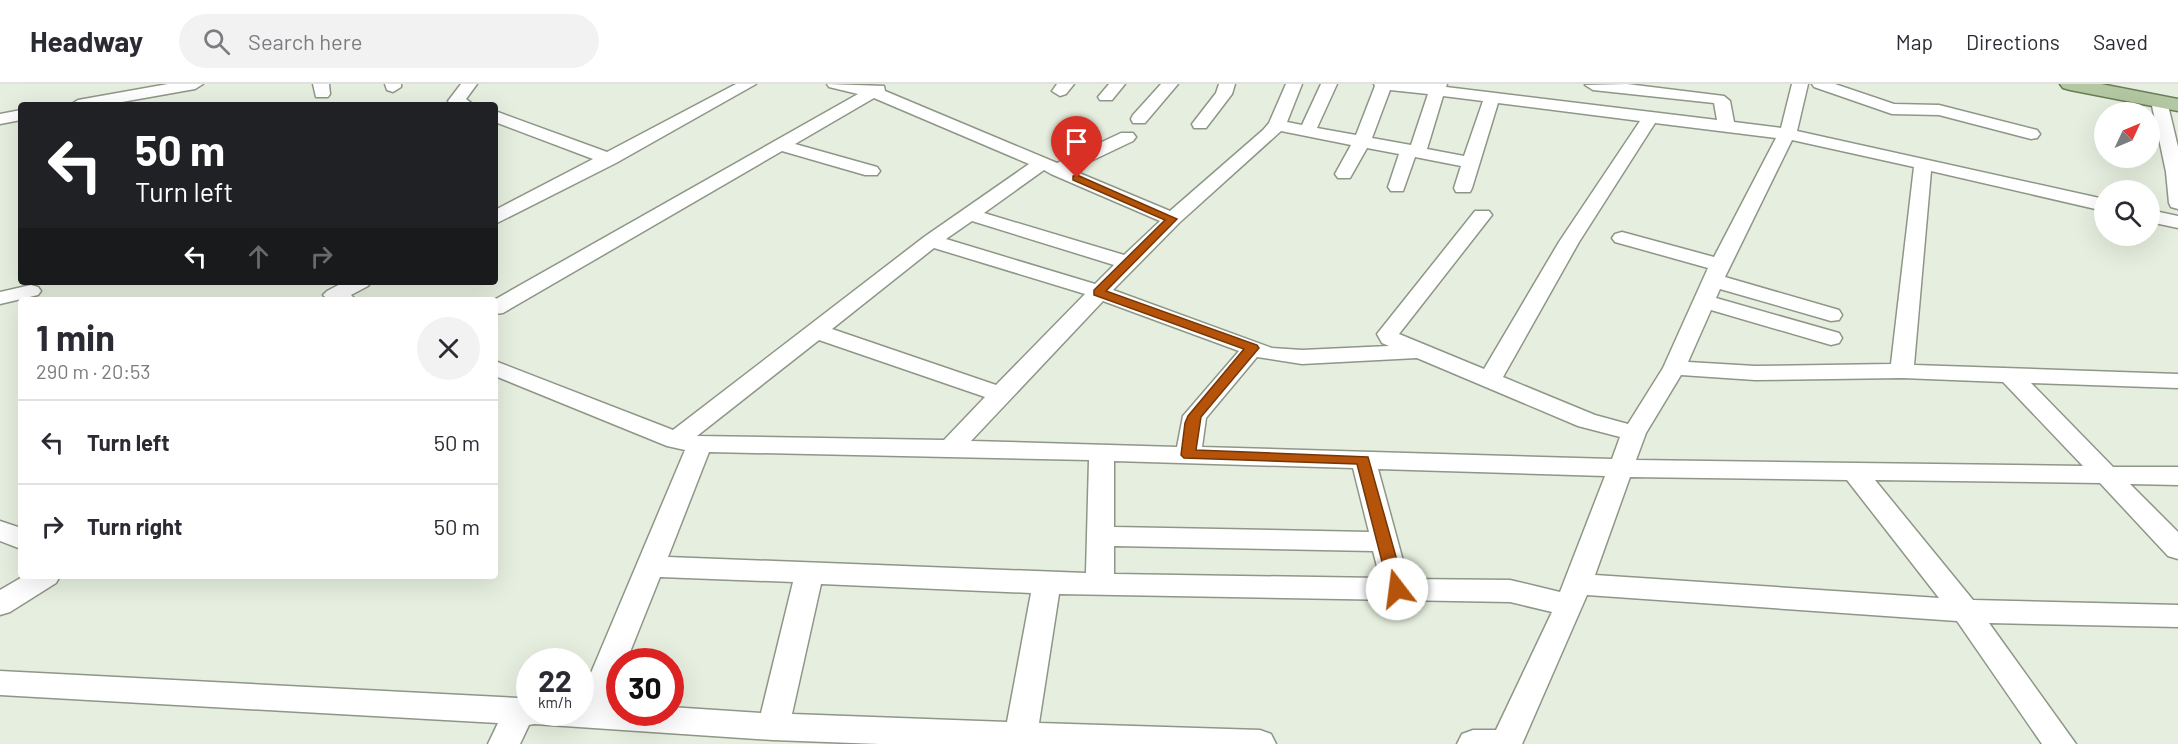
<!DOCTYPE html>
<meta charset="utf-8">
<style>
:root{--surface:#fff;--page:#f2f2f3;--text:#2b2b33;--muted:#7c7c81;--line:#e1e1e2}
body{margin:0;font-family:Barlow,sans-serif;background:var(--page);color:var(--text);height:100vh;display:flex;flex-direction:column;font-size:22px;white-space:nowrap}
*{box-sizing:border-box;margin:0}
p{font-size:20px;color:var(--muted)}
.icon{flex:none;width:33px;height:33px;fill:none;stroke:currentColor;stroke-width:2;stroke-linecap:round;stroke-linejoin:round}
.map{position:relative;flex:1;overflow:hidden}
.details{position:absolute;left:18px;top:213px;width:480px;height:282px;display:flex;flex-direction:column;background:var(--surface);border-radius:6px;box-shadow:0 6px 24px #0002}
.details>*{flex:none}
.top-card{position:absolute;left:18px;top:18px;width:480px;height:183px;border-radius:6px;box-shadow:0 6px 24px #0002;background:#202124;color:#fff;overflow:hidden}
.needle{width:39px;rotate:46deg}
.controls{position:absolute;left:2094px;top:18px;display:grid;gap:12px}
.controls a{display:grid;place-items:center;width:66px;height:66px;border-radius:50%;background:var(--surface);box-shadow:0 6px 24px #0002;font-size:30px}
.speed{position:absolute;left:516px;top:564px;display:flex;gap:12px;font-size:30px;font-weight:700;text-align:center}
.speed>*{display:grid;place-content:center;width:78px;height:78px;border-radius:50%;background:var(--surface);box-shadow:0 6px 24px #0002;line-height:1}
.speed small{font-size:15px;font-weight:400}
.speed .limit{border:9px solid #d22;background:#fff;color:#111}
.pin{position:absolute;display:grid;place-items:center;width:51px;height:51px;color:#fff;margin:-62px -26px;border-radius:50% 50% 50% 0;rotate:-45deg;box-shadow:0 0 6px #0007}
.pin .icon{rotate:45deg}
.me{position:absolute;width:66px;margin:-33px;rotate:345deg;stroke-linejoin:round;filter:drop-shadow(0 0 4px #0008)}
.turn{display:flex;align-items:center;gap:21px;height:126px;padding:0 18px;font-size:27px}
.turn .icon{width:78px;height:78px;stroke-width:2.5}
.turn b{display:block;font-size:42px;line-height:51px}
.lanes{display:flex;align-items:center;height:57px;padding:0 18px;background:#0003;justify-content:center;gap:30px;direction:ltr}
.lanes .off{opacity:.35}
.round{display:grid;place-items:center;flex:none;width:63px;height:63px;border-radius:32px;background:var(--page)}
.head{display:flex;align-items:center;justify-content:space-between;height:102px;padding:0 18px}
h1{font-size:36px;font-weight:700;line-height:45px}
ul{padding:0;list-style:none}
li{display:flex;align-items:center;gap:18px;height:84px;padding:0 18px;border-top:2px solid var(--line)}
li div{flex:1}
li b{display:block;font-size:22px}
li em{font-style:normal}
header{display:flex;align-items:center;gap:36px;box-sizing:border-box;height:84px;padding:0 30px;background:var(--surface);border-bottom:2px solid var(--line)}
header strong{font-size:28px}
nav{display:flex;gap:33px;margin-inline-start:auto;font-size:21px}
.search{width:420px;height:54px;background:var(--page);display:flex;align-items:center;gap:15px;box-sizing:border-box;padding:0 21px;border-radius:33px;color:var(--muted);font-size:22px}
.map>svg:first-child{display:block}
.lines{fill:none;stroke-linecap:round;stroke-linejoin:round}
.minor-casing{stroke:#8e9687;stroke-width:3}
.major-casing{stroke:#677e54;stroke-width:3}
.minor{fill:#fff;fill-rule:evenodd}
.major{fill:#b3c7a2;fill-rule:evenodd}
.route{fill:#b45309;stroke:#753606;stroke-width:1.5}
</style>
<header>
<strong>Headway</strong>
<div class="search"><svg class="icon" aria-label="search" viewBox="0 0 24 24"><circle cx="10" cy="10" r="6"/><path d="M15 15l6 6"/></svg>Search here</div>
<nav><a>Map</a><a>Directions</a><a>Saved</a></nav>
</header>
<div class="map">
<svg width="2178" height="660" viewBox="0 0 2178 660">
<rect width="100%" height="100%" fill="#e6efdf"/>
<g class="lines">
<defs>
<g id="minor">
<path d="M168 0H203L195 5 105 21H70L78 16Z"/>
<path d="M313 0H329L330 10 328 13H316Z"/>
<path d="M385 0H401V3L393 8 387 6Z"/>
<path d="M461 0H477L466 15 474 21H452L448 17Z"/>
<path d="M736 0H756L616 79 495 140V126L593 75 495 38V27L607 68Z"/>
<path d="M827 0 884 2 885 7 1057 79 1121 49H1133L1136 53 1133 57 1072 86 1170 127 1263 46 1269 39 1286 0H1302L1287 38 1302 41 1321 0H1337L1317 44 1356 51 1375 2 1374 0H1447L1446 3 1717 36 1714 19 1593 6 1585 1 1627 0 1724 12 1730 17 1734 38 1781 44 1792 0H1808L1797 47 2104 115V127L1931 87 1914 281 2178 290V304L2031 299 2113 383H2178V401L2130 400 2178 448V475L2168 472 2100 399 1875 396 1973 516 2178 521V543L1989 539 2076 660H2042L1957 537 1587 511 1522 660H1457L1462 650 1473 646H1496L1552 528 1510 518 1059 510 1039 639 1260 646 1271 650 1276 660H879L773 656 534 640 529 641 520 660H488L498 639 0 611V587L519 614 530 615V628H580V615L685 366 667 362 495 292V277L673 346 924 153 1029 80 874 14 795 60 877 83 880 87 877 91H865L782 67 503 229 495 230 494 216 858 10 829 3ZM1390 6 1428 10 1411 61 1372 54ZM1443 12 1483 17 1464 72 1427 65ZM1498 19 1640 37 1559 158 1484 285 1399 250 1492 131 1489 127H1475L1377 250 1382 259 1389 262 1302 266 1272 264 1113 206 1179 139 1281 47 1351 61 1335 90 1338 94H1350L1367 64 1399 70 1388 103 1391 107H1403L1415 73 1461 82 1454 104 1456 108H1470L1472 104ZM1655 39 1776 54 1714 173 1622 148 1615 150 1612 154 1615 158 1708 184 1663 284 1628 340 1595 331 1503 293 1579 158ZM1792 56 1914 83 1891 280 1755 282 1688 278 1711 226 1831 261 1839 259 1842 254 1839 249 1716 214 1720 205 1831 237 1839 236 1842 231 1839 226 1725 193ZM1044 86 1051 90 1160 137 1124 171 984 129ZM972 137 1114 181 1095 200 946 155ZM934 164 1085 210 996 301 832 245ZM1103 217 1239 267 1183 332 1177 363 971 357ZM819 256 985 313 944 356 697 352ZM1257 273 1302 280 1417 274 1578 342 1620 353 1612 375 1202 363 1206 334ZM1681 291 1755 296 1902 294 2003 298 2083 382 1636 376 1646 349ZM709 368 1089 376 1086 489 668 473ZM1114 377 1353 384 1369 448 1114 443ZM1378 385 1605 392 1560 508 1510 496 1408 495ZM1630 393 1847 396 1939 514 1595 491ZM1114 462 1373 467 1380 494 1114 490ZM660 493 793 498 761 629 670 623V628H620V620H610L620 595V578H626ZM821 500 1031 509 1007 638 792 630Z"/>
<path d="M1057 0H1074L1066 10 1060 12 1052 7Z"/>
<path d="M1109 0H1125L1112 16H1100L1098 13Z"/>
<path d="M1161 0H1178L1145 39H1133L1131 35 1133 31Z"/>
<path d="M1219 0H1235L1232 10 1206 44H1194L1192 40 1216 9Z"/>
<path d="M1812 0H1835L1894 20 1939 21 2037 46 2040 50 2037 54 2031 55 1939 31 1892 30 1814 3Z"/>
<path d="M2159 12 2167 17 2178 63V125L2171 123 2169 119 2166 88 2151 17Z"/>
<path d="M21 26V36L0 40V30Z"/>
<path d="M2150 126 2178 132V144L2150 138Z"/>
<path d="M344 198H371L368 202 351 211 356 216 327 215 323 211 327 207Z"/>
<path d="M31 201 38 203 41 207 38 211 0 220V208Z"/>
<path d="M0 437 21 444V465L0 457Z"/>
<path d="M24 492H60L56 499 10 528 0 531V506Z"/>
</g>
<path id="major" d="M2060 0H2101L2178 15V27L2070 6 2063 4Z"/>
</defs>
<!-- minor casing -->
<use href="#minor" class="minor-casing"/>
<!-- major casing -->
<use href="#major" class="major-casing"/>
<!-- minor -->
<use href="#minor" class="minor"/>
<!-- major -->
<use href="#major" class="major"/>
</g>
<!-- route -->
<path class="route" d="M1077 91 1177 135 1106 207 1257 261 1259 264 1201 333 1196 366 1368 373 1405 505 1403 509H1391L1389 505 1357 380 1184 374 1181 371 1185 339 1188 332 1244 265 1094 211V206L1165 136 1073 96V92Z"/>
</svg>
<div class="controls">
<a><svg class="needle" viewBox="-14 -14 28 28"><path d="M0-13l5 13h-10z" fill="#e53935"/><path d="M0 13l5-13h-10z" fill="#7c7c81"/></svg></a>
<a><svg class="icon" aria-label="search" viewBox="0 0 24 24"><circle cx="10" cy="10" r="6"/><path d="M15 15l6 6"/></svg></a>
</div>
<div class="speed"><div>22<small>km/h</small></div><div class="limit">30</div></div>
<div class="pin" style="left:1077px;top:94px;background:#d93025"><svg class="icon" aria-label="arrive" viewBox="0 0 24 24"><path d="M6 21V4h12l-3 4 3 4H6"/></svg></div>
<svg class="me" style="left:1397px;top:505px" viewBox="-20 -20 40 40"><circle r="19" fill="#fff"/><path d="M0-13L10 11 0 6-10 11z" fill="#b45309"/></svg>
<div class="top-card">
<div class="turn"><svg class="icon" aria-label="left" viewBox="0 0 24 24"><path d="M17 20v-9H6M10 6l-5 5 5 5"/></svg><div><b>50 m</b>Turn left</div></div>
<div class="lanes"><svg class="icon" aria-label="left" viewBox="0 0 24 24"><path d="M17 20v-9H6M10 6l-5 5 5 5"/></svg><svg class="icon off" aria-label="ahead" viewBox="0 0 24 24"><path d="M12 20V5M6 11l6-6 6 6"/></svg><svg class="icon off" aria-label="right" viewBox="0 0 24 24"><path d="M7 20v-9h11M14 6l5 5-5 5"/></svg></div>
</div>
<section class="details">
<div class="head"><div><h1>1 min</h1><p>290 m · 20:53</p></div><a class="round"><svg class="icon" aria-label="close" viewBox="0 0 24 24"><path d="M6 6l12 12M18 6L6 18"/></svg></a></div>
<ul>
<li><svg class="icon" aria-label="left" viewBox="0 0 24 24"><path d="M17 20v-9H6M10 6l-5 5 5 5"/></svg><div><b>Turn left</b></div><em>50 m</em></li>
<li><svg class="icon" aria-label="right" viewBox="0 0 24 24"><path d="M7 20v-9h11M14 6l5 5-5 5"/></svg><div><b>Turn right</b></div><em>50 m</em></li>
</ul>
</section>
</div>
